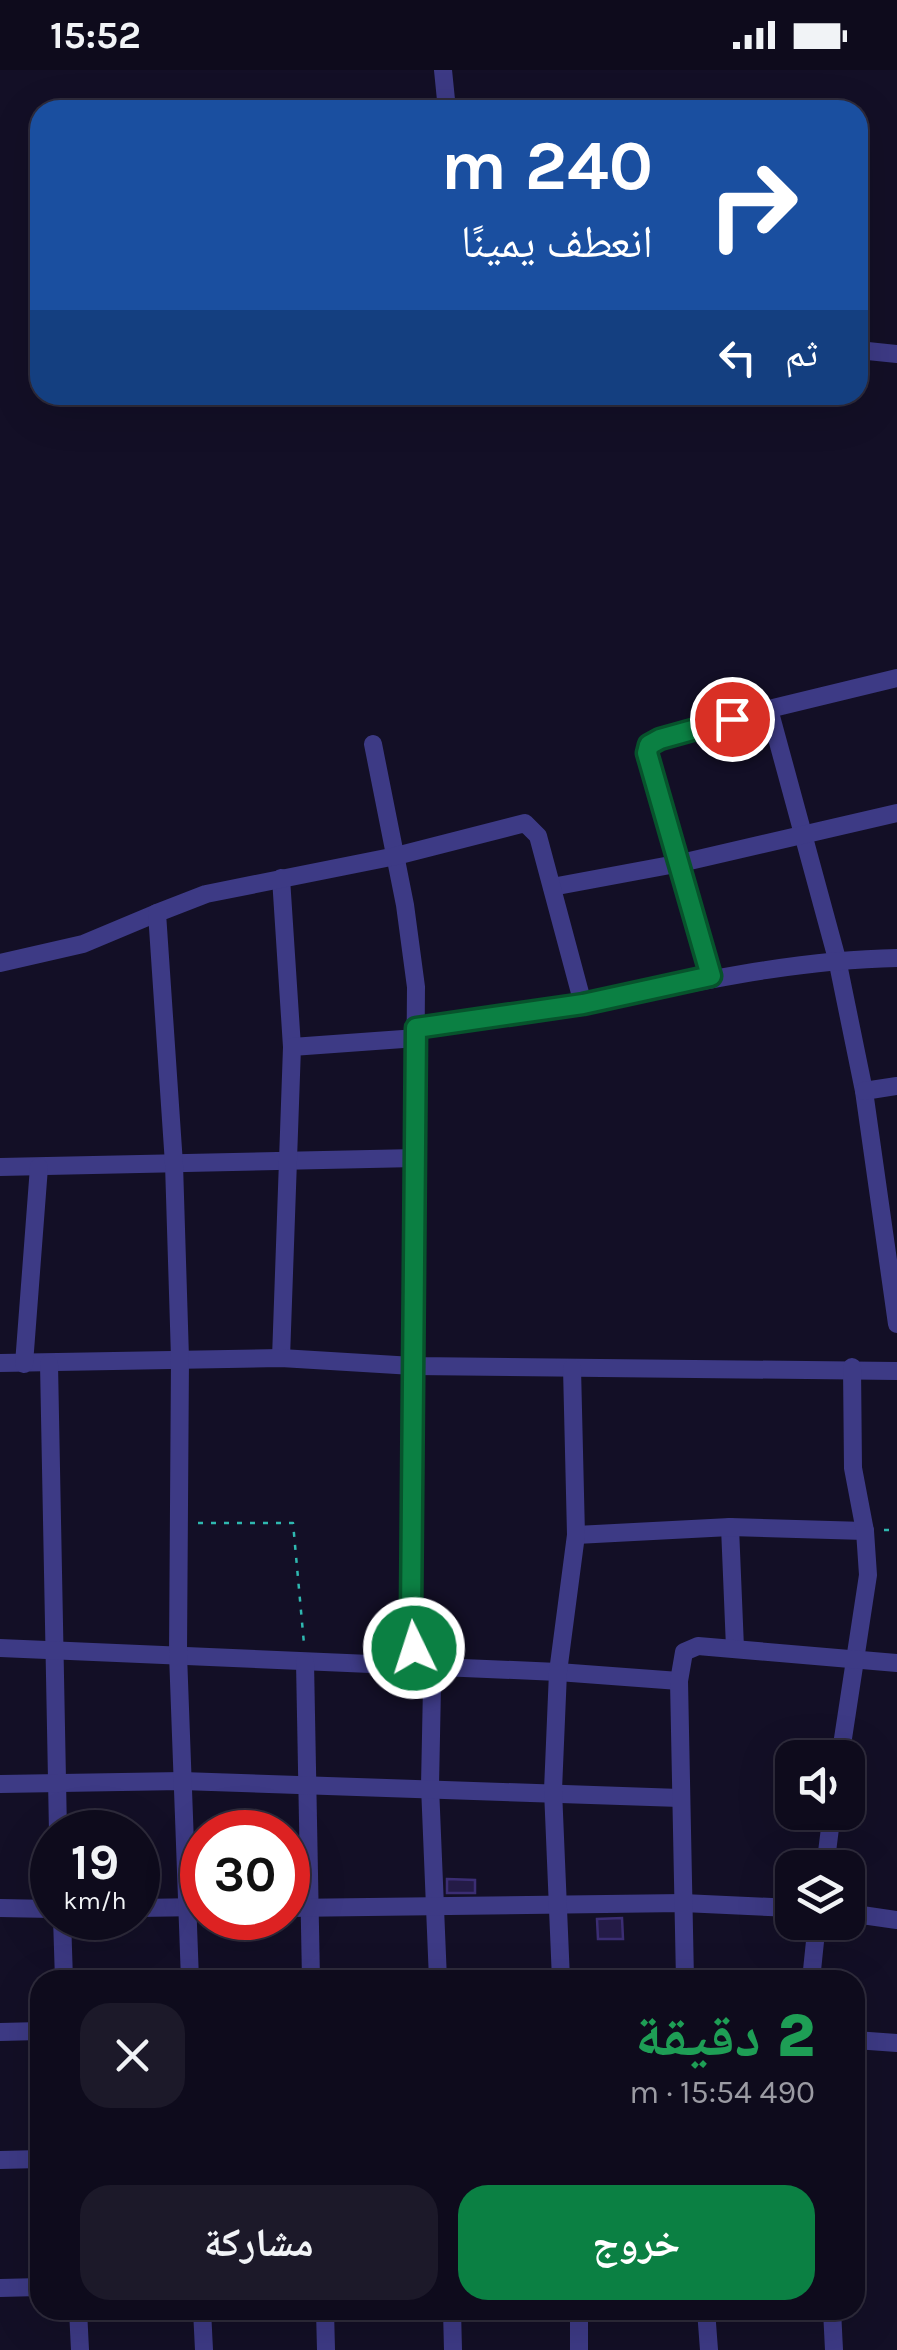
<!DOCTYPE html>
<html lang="ar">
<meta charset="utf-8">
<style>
:root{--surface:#0e0b1c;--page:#1c1929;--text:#f1f3f6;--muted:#9b9ba3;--line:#2e2b3b;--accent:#0b8043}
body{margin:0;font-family:Karla,"Noto Naskh Arabic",sans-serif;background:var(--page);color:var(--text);direction:rtl;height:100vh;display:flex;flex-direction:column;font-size:38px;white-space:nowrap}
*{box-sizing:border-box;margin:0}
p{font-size:32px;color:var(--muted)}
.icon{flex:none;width:55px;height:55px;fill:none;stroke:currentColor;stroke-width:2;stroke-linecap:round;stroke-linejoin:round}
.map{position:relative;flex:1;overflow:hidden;direction:ltr}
.details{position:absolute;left:30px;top:1900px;width:835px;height:350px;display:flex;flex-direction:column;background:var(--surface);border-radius:30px;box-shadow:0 10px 40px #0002,0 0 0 2px var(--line);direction:rtl}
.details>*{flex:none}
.guide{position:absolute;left:30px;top:30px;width:838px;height:305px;border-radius:30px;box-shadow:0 10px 40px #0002,0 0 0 2px var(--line);direction:rtl;background:#1a4fa0;color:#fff;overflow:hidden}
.fabs{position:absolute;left:775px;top:1670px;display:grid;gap:20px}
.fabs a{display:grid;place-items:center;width:90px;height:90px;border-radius:20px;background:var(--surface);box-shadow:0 10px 40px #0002,0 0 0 2px var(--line);font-size:50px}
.speed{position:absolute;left:30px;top:1740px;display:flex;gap:20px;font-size:50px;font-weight:700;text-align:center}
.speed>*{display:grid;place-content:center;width:130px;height:130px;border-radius:50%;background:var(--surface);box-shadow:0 10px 40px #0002,0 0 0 2px var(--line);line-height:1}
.speed small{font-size:25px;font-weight:400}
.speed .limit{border:15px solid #d22;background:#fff;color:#111}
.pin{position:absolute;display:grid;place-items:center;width:85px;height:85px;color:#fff;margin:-42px;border:5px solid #fff;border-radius:50%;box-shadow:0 2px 10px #0007}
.me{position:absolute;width:110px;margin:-55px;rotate:356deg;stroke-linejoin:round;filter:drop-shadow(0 0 8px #0008)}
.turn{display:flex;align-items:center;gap:35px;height:210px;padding:0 50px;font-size:45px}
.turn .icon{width:130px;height:130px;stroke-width:2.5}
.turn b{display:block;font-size:70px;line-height:85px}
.then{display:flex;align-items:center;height:95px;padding:0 50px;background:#0003;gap:20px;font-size:38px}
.round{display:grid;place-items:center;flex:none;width:105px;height:105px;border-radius:30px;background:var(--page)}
.head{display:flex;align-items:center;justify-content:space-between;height:170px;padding:0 50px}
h1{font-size:60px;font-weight:800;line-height:75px;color:#1e9e55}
.button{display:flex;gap:20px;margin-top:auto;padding:20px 50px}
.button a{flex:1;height:115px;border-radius:30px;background:var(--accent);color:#fff;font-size:40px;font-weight:800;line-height:115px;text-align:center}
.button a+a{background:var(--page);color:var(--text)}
.status{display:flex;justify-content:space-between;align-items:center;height:70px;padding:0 50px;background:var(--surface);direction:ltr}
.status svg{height:28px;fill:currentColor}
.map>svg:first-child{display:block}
.building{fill:#241b47;stroke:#3b2d73;stroke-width:2.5}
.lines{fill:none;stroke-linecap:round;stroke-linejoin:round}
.path{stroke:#2fb8b0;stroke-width:2.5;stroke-dasharray:5 8;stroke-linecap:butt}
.minor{stroke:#3d3a85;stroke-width:18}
.route-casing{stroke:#07532c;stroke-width:25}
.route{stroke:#0b8043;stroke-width:18}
</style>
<div class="status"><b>15:52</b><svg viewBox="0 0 49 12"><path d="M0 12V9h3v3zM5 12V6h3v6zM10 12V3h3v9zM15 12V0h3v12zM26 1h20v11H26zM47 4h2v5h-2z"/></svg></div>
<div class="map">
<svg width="897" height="2280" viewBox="0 0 897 2280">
<rect width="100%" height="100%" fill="#130f26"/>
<!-- building -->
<g class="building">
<path d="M447 1809 475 1810V1823H447Z"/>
<path d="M622 1848 623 1869H598L597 1849Z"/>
</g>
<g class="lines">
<!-- path -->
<g class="path">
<path d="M198 1453H293L304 1574"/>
<path d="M884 1460H897"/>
</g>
<!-- minor -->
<g class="minor">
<path d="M443 0 447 40"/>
<path d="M858 280 897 284"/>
<path d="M769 639 837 889 864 1021 897 1254"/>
<path d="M373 674 405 835 416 917 411 1548 415 1578 432 1616 430 1716 438 1910"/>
<path d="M281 808 292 977"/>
<path d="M552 817 681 793 897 743"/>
<path d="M0 893 83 874 157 843"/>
<path d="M711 906 648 688 649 675 769 639 897 608"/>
<path d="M416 958C472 950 529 945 585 934 689 914 790 890 897 888"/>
<path d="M864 1021 897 1016"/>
<path d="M0 1097 416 1088"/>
<path d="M281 1288 292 977 417 968"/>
<path d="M0 1293 281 1288 413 1296 897 1301"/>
<path d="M24 1294 39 1097"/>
<path d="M49 1294 58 1762"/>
<path d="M730 1457 735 1578"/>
<path d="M576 1465 730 1457 865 1461"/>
<path d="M0 1578 558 1602 679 1611"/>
<path d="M305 1592 311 1910"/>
<path d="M840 1688 868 1505 865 1461 853 1398 852 1297"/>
<path d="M0 1714 182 1711 680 1728"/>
<path d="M825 1798 832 1742"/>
<path d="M0 1838 52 1839"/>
<path d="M138 1838 202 1837"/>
<path d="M288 1838 683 1833 792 1838"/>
<path d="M848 1843 897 1850"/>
<path d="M62 1848 64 1910"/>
<path d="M190 1910 178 1584 180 1288 174 1094 157 843 206 824 396 786 525 753 538 766 583 934"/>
<path d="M561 1910 553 1720 558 1602 576 1465 572 1298"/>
<path d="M685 1910 679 1611 684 1582 698 1576 897 1593"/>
<path d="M811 1910 817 1852"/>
<path d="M0 1962 40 1961"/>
<path d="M855 1970 897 1973"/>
<path d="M0 2090 40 2089"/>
<path d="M0 2218 40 2217"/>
<path d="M78 2240 80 2280"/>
<path d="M202 2240 204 2280"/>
<path d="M325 2240 326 2280"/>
<path d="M452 2240 453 2280"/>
<path d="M579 2240V2280"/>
<path d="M706 2240 709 2280"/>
<path d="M832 2240 834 2280"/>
</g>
</g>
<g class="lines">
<defs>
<path id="route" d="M414 1578 411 1548 416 958 583 934 711 906 647 683 649 675 660 669 732 649"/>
</defs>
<!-- route casing -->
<use href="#route" class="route-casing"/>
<!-- route -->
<use href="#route" class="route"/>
</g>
</svg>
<div class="fabs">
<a><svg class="icon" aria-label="sound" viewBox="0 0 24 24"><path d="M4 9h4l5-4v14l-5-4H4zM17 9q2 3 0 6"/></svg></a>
<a><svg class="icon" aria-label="layers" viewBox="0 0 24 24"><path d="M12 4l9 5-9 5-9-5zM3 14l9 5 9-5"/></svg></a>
</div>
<div class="speed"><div>19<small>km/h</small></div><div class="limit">30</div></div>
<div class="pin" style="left:732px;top:649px;background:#d93025"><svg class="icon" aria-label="arrive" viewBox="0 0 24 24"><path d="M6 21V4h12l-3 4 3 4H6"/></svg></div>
<svg class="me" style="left:414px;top:1578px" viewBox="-20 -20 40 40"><circle r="17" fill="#0b8043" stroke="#fff" stroke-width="3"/><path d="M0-11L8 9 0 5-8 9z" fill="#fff"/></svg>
<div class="guide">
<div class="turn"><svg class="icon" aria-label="right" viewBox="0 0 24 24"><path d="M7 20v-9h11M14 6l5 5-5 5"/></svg><div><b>240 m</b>انعطف يمينًا</div></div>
<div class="then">ثم<svg class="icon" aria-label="left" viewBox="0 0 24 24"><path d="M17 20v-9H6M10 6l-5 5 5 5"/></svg></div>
</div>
<section class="details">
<div class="head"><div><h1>2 دقيقة</h1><p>490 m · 15:54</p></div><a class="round"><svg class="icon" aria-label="close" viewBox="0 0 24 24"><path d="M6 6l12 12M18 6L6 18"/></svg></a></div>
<div class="button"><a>خروج</a><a>مشاركة</a></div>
</section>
</div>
